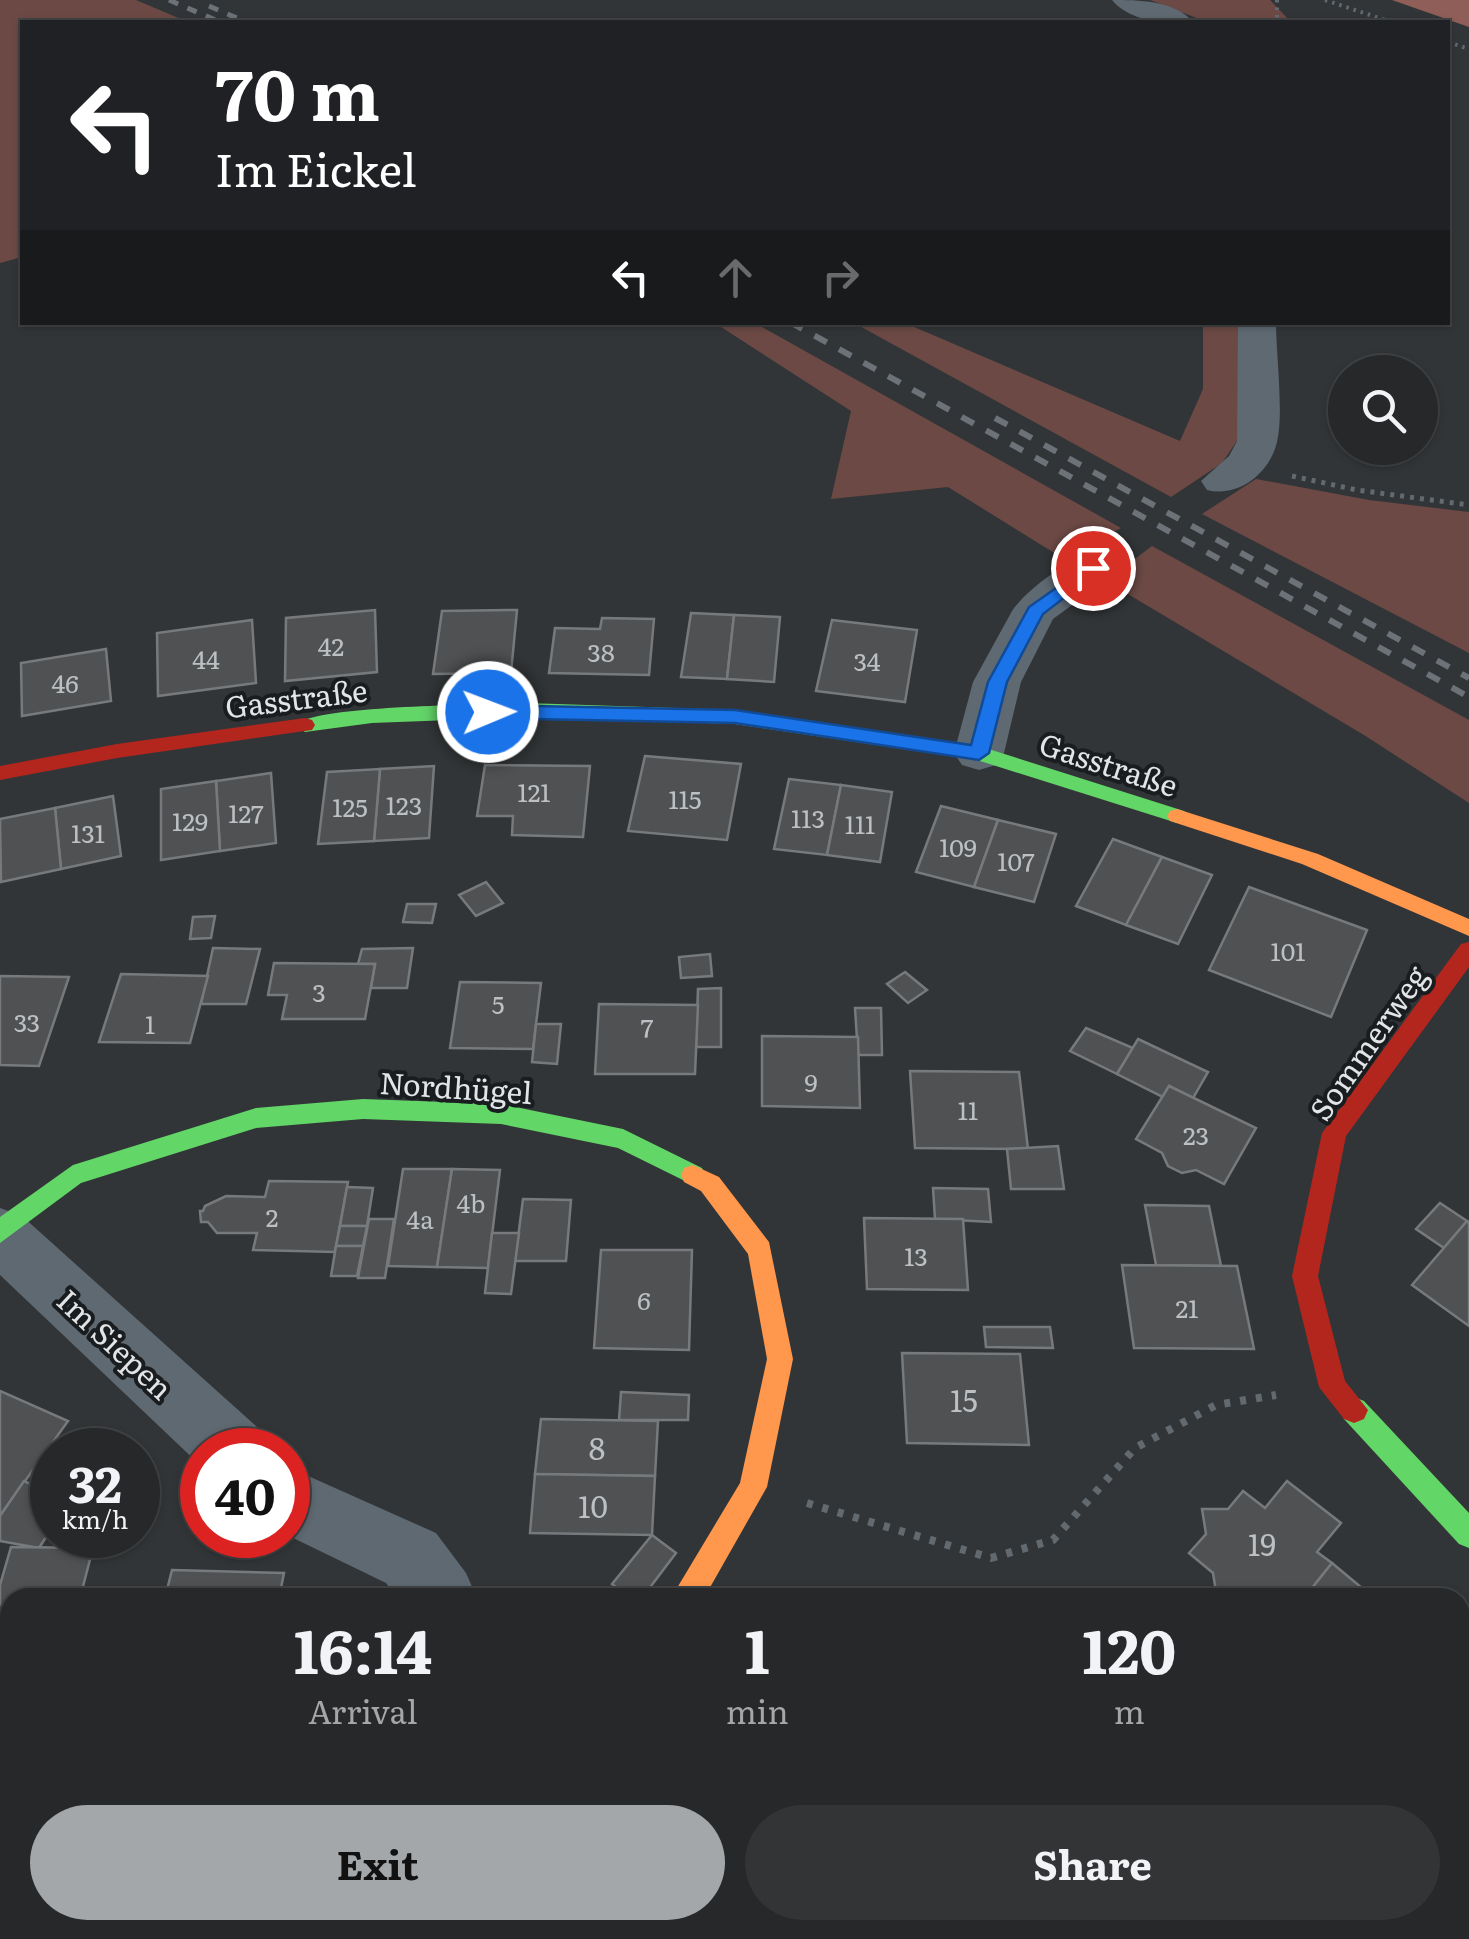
<!DOCTYPE html>
<meta charset="utf-8">
<style>
:root{--surface:#262829;--page:#323435;--text:#f1f3f6;--muted:#a4a6a8;--line:#424446;--accent:#a4a7aa}
body{margin:0;font-family:Literata,serif;background:var(--page);color:var(--text);height:100vh;display:flex;flex-direction:column;font-size:38px;white-space:nowrap}
*{box-sizing:border-box;margin:0}
p{font-size:32px;color:var(--muted)}
.icon{flex:none;width:55px;height:55px;fill:none;stroke:currentColor;stroke-width:2;stroke-linecap:round;stroke-linejoin:round}
.map{position:relative;flex:1;overflow:hidden}
.panel{position:absolute;left:0px;top:1588px;width:1470px;height:352px;display:flex;flex-direction:column;background:var(--surface);border-radius:30px 30px 0 0;box-shadow:0 2px 8px #0004,0 0 0 2px var(--line)}
.panel>*{flex:none}
.top-card{position:absolute;left:20px;top:20px;width:1430px;height:305px;border-radius:0px;box-shadow:0 2px 8px #0004,0 0 0 2px var(--line);background:#202124;color:#fff;overflow:hidden}
.fabs{position:absolute;left:1328px;top:355px;display:grid;gap:20px}
.fabs a{display:grid;place-items:center;width:110px;height:110px;border-radius:50%;background:var(--surface);box-shadow:0 2px 8px #0004,0 0 0 2px var(--line);font-size:50px}
.speed{position:absolute;left:30px;top:1428px;display:flex;gap:20px;font-size:50px;font-weight:700;text-align:center}
.speed>*{display:grid;place-content:center;width:130px;height:130px;border-radius:50%;background:var(--surface);box-shadow:0 2px 8px #0004,0 0 0 2px var(--line);line-height:1}
.speed small{font-size:25px;font-weight:400}
.speed .limit{border:15px solid #d22;background:#fff;color:#111}
.pin{position:absolute;display:grid;place-items:center;width:85px;height:85px;color:#fff;margin:-42px;border:5px solid #fff;border-radius:50%;box-shadow:0 2px 10px #0007}
.me{position:absolute;width:110px;margin:-55px;rotate:89deg;stroke-linejoin:round;filter:drop-shadow(0 0 8px #0008)}
.turn{display:flex;align-items:center;gap:35px;height:210px;padding:0 30px;font-size:45px}
.turn .icon{width:130px;height:130px;stroke-width:2.5}
.turn b{display:block;font-size:70px;line-height:85px}
.lanes{display:flex;align-items:center;height:95px;padding:0 30px;background:#0003;justify-content:center;gap:50px;direction:ltr}
.lanes .off{opacity:.35}
.eta{display:flex;justify-content:space-evenly;align-items:center;height:170px;text-align:center}
.eta b{font-size:60px;font-weight:700;line-height:70px}
.action{display:flex;gap:20px;margin-top:auto;padding:20px 30px}
.action a{flex:1;height:115px;border-radius:60px;background:var(--accent);color:#111;font-size:40px;font-weight:700;line-height:115px;text-align:center}
.action a+a{background:var(--page);color:var(--text)}
.map>svg:first-child{display:block}
.green{fill:#6c4945}
.water{fill:#8f5e58}
.building{fill:#4f5153;stroke:#777a7c;stroke-width:2.5}
.lines{fill:none;stroke-linecap:round;stroke-linejoin:round}
.path-far2{stroke:#62696f;stroke-width:4;stroke-dasharray:2.5 5;stroke-linecap:butt}
.path-far1{stroke:#62696f;stroke-width:5;stroke-dasharray:4 6;stroke-linecap:butt}
.path{stroke:#62696f;stroke-width:8;stroke-dasharray:6 10;stroke-linecap:butt}
.street{fill:#5e6972;fill-rule:evenodd}
.fast{fill:#63d668;fill-rule:evenodd}
.slow{fill:#ff974d;fill-rule:evenodd}
.jam{fill:#b3261e;fill-rule:evenodd}
.rail-far1{stroke:#6c7278;stroke-width:5;stroke-dasharray:10 10;stroke-linecap:butt}
.rail{stroke:#6c7278;stroke-width:6;stroke-dasharray:14 14;stroke-linecap:butt}
.route{fill:#1a73e8;stroke:#114b97;stroke-width:2.5}
.labels{text-anchor:middle;dominant-baseline:central;stroke-width:8;stroke-linejoin:round;paint-order:stroke}
.number-label{font-size:25px;fill:#bcc0c3}
.street-label{font-size:30px;fill:#e1e5e8;stroke:#1a1d1f}
.near-number-label{font-size:30px;fill:#bcc0c3}
</style>
<div class="map">
<svg width="1469" height="1939" viewBox="0 0 1469 1939">
<rect width="100%" height="100%" fill="#323537"/>
<!-- green -->
<g class="green">
<path d="M0 0H136L188 22H22V257L0 263Z"/>
<path d="M1150 0H1270L1291 22H1207Z"/>
<path d="M715 323H755L1121 528 1064 559 948 487 831 499 851 411Z"/>
<path d="M854 323H905L1180 441 1203 389V323H1239L1242 433 1222 463 1171 497Z"/>
<path d="M1256 479 1369 500 1469 512V653L1202 514Z"/>
<path d="M1152 546 1469 720V803L1364 735 1106 581Z"/>
<path d="M1146 1930H1334L1332 1939H1166Z"/>
</g>
<!-- water -->
<path class="water" d="M1392 0H1469V27Z"/>
<!-- building -->
<g class="building">
<path d="M375 610 377 672 285 681 286 618Z"/>
<path d="M517 610 511 673 433 674 442 611Z"/>
<path d="M691 613 734 615 727 679 681 677Z"/>
<path d="M734 615 780 617 774 682 727 679Z"/>
<path d="M602 618 654 619 649 675 549 673 555 628 600 629Z"/>
<path d="M252 620 256 683 158 696 157 633Z"/>
<path d="M832 620 917 630 905 702 816 691Z"/>
<path d="M106 649 111 701 22 716 21 663Z"/>
<path d="M645 756 741 764 727 840 628 831Z"/>
<path d="M485 765 590 766 583 837 512 835 513 816H477Z"/>
<path d="M434 766 429 838 374 841 380 769Z"/>
<path d="M380 769 374 841 318 844 327 772Z"/>
<path d="M271 773 276 843 220 851 216 781Z"/>
<path d="M789 779 841 785 827 855 774 849Z"/>
<path d="M216 781 220 851 161 860V789Z"/>
<path d="M841 785 892 792 880 862 827 855Z"/>
<path d="M113 796 121 856 61 869 55 808Z"/>
<path d="M941 806 998 820 974 887 916 872Z"/>
<path d="M55 808 61 869 1 882 0 819Z"/>
<path d="M998 820 1056 834 1034 902 974 887Z"/>
<path d="M1113 839 1162 857 1126 925 1076 906Z"/>
<path d="M1162 857 1212 875 1178 944 1126 925Z"/>
<path d="M486 882 503 903 476 916 459 895Z"/>
<path d="M1249 887 1367 930 1331 1017 1209 970Z"/>
<path d="M407 904H436L432 923 403 922Z"/>
<path d="M215 916 211 938 190 939 193 917Z"/>
<path d="M213 948 260 949 246 1004H201Z"/>
<path d="M413 948 407 988H371L375 964H358L362 949Z"/>
<path d="M710 954 712 976 681 978 679 957Z"/>
<path d="M274 963 375 964 365 1019H282L287 995H268Z"/>
<path d="M905 972 927 990 908 1003 887 984Z"/>
<path d="M121 974 208 976 190 1043 99 1042Z"/>
<path d="M0 976 69 977 39 1066 0 1065Z"/>
<path d="M460 982 541 983 533 1049 450 1048Z"/>
<path d="M721 988V1047H696L698 989Z"/>
<path d="M599 1004 698 1005 695 1074H595Z"/>
<path d="M855 1008H881L882 1055H858Z"/>
<path d="M536 1024H561L557 1064 532 1062Z"/>
<path d="M1086 1028 1133 1048 1117 1074 1070 1051Z"/>
<path d="M762 1036 858 1037 860 1108 762 1106Z"/>
<path d="M1138 1039 1208 1072 1193 1098 1169 1086 1163 1097 1117 1074Z"/>
<path d="M910 1071 1019 1072 1028 1149 915 1148Z"/>
<path d="M1169 1086 1256 1128 1224 1184 1196 1170 1182 1173 1168 1166 1162 1153 1136 1139Z"/>
<path d="M1058 1146 1064 1189H1011L1007 1149Z"/>
<path d="M403 1169H452L437 1267 388 1266Z"/>
<path d="M452 1169 500 1170 488 1268 437 1267Z"/>
<path d="M269 1181 348 1182 335 1252 253 1250 257 1233H217L208 1222H201L200 1211H203L205 1206 226 1196 265 1197Z"/>
<path d="M347 1187 373 1188 367 1226H340Z"/>
<path d="M933 1188 988 1189 991 1222 935 1219Z"/>
<path d="M523 1199 571 1200 566 1261H515Z"/>
<path d="M1440 1203 1467 1221 1444 1248 1416 1229Z"/>
<path d="M1145 1205 1209 1206 1221 1266 1156 1265Z"/>
<path d="M864 1218 963 1219 968 1290 867 1289Z"/>
<path d="M369 1219H394L385 1278H358Z"/>
<path d="M1467 1221 1469 1223V1326L1412 1285Z"/>
<path d="M340 1226H367L363 1246H336Z"/>
<path d="M492 1233H519L511 1294 485 1293Z"/>
<path d="M336 1246H363L357 1276H331Z"/>
<path d="M601 1250H692L689 1350 594 1348Z"/>
<path d="M1122 1265 1237 1266 1254 1349 1134 1348Z"/>
<path d="M984 1327H1050L1053 1348 986 1347Z"/>
<path d="M902 1353 1020 1354 1029 1445 907 1443Z"/>
<path d="M0 1391 68 1421 0 1516Z"/>
<path d="M621 1392 689 1395 688 1420H619Z"/>
<path d="M541 1419 658 1421 655 1476 535 1474Z"/>
<path d="M535 1474 655 1476 652 1535 530 1533Z"/>
<path d="M24 1481 52 1494V1528L39 1548 0 1541V1516Z"/>
<path d="M1287 1481 1341 1523 1317 1552 1332 1563 1304 1598H1217L1213 1573 1189 1553 1206 1534 1202 1509H1228L1243 1491 1265 1508Z"/>
<path d="M652 1535 676 1553 642 1598H630L612 1584Z"/>
<path d="M11 1547 93 1548 80 1598H10V1609H0V1585Z"/>
<path d="M1332 1563 1374 1598H1304Z"/>
<path d="M172 1570 284 1573 279 1598H165Z"/>
<path d="M1460 1643 1469 1651V1759L1462 1768Z"/>
<path d="M1469 1759V1809L1460 1801V1768Z"/>
<rect x="745" y="1930" width="135" height="9"/>
</g>
<g class="lines">
<!-- path-far2 -->
<g class="path-far2">
<path d="M1277 0V22"/>
<path d="M1325 0 1391 22"/>
<path d="M1448 42 1469 49"/>
</g>
<!-- path-far1 -->
<path class="path-far1" d="M1292 476 1357 490 1469 505"/>
<!-- path -->
<path class="path" d="M807 1503 991 1558 1053 1540 1135 1448 1216 1405 1276 1395"/>
<!-- street -->
<g class="street">
<path d="M1112 0C1138 0 1174 0 1193 22 1166 24 1130 22 1112 0Z"/>
<path d="M1238 322H1276C1276 354 1284 413 1277 442 1270 473 1238 498 1207 490L1201 481 1229 456 1237 441Z"/>
<path d="M1093 554 1109 558 1115 568 1109 578 1053 619 1021 682 1004 753 996 765 979 770 962 765 954 753 973 682 1012 611C1028 588 1066 561 1093 554Z"/>
<path d="M0 1208 22 1216 257 1427 267 1450H202V1467L0 1275Z"/>
<path d="M288 1467 436 1533 466 1573 477 1598H397L386 1583 287 1535Z"/>
<path d="M599 1930H679L683 1939H601Z"/>
</g>
<!-- fast -->
<g class="fast">
<path d="M527 703 735 710 979 746 1184 811 1187 816 1177 823 977 760 735 724 527 717 372 723 305 732 295 725C315 705 489 705 527 703Z"/>
<path d="M363 1099 501 1104 623 1129 702 1168 705 1175 702 1182 693 1185 618 1148 501 1124 363 1119 256 1128 81 1183 0 1243V1217L73 1165 256 1108Z"/>
<path d="M1354 1397 1364 1401 1469 1513V1548L1459 1544 1344 1419 1340 1410 1344 1401Z"/>
</g>
<!-- slow -->
<g class="slow">
<path d="M1177 809 1318 854 1469 919V936L1302 864 1170 821 1167 816 1170 811Z"/>
<path d="M693 1165 719 1177 769 1242 793 1359 767 1487 704 1598H671L740 1483 767 1359 748 1254 701 1191 684 1182 681 1175 684 1168Z"/>
</g>
<!-- jam -->
<g class="jam">
<path d="M305 718 312 720 315 725 312 730 117 758 0 780V766L117 744Z"/>
<path d="M1469 942V967L1346 1136 1318 1276 1345 1381 1368 1410 1364 1419 1354 1423 1344 1419 1319 1387 1292 1276 1322 1133 1461 944Z"/>
</g>
<!-- rail-far1 -->
<g class="rail-far1">
<path d="M169 0 220 22"/>
<path d="M209 6 246 22"/>
</g>
<!-- rail -->
<g class="rail">
<path d="M790 322 1469 697"/>
<path d="M995 418 1469 678"/>
</g>
</g>
<!-- route -->
<path class="route" d="M1093 562 1099 564V571L1043 614 1007 682 989 753 979 760 735 723 488 718 479 712 488 705 735 710 971 745 988 682 1029 607Z"/>
<g class="labels">
<!-- number labels -->
<g class="number-label">
<text x="331" y="645">42</text>
<text x="601" y="651">38</text>
<text x="206" y="658">44</text>
<text x="867" y="660">34</text>
<text x="65" y="682">46</text>
<text x="534" y="791">121</text>
<text x="685" y="798">115</text>
<text x="404" y="804">123</text>
<text x="350" y="806">125</text>
<text x="246" y="812">127</text>
<text x="808" y="817">113</text>
<text x="190" y="820">129</text>
<text x="860" y="823">111</text>
<text x="88" y="832">131</text>
<text x="958" y="846">109</text>
<text x="1016" y="860">107</text>
<text x="1288" y="950">101</text>
<text x="319" y="991">3</text>
<text x="498" y="1003">5</text>
<text x="27" y="1021">33</text>
<text x="150" y="1023">1</text>
<text x="647" y="1026">7</text>
<text x="811" y="1081">9</text>
<text x="968" y="1109">11</text>
<text x="1196" y="1134">23</text>
<text x="471" y="1202">4b</text>
<text x="272" y="1216">2</text>
<text x="420" y="1218">4a</text>
<text x="916" y="1255">13</text>
<text x="644" y="1299">6</text>
<text x="1187" y="1307">21</text>
</g>
<!-- street labels -->
<g class="street-label">
<text transform="translate(296 697) rotate(-7)">Gasstraße</text>
<text transform="translate(1109 763) rotate(18)">Gasstraße</text>
<text transform="translate(1367 1042) rotate(-55)">Sommerweg</text>
<text transform="translate(456 1086) rotate(4)">Nordhügel</text>
<text transform="translate(116 1343) rotate(43)">Im Siepen</text>
</g>
<!-- near-number labels -->
<g class="near-number-label">
<text x="964" y="1399">15</text>
<text x="597" y="1447">8</text>
<text x="593" y="1505">10</text>
<text x="1262" y="1543">19</text>
</g>
</g>
</svg>
<div class="fabs">
<a><svg class="icon" aria-label="search" viewBox="0 0 24 24"><circle cx="10" cy="10" r="6"/><path d="M15 15l6 6"/></svg></a>
</div>
<div class="speed"><div>32<small>km/h</small></div><div class="limit">40</div></div>
<div class="pin" style="left:1093px;top:568px;background:#d93025"><svg class="icon" aria-label="arrive" viewBox="0 0 24 24"><path d="M6 21V4h12l-3 4 3 4H6"/></svg></div>
<svg class="me" style="left:488px;top:712px" viewBox="-20 -20 40 40"><circle r="17" fill="#1a73e8" stroke="#fff" stroke-width="3"/><path d="M0-11L8 9 0 5-8 9z" fill="#fff"/></svg>
<div class="top-card">
<div class="turn"><svg class="icon" aria-label="left" viewBox="0 0 24 24"><path d="M17 20v-9H6M10 6l-5 5 5 5"/></svg><div><b>70 m</b>Im Eickel</div></div>
<div class="lanes"><svg class="icon" aria-label="left" viewBox="0 0 24 24"><path d="M17 20v-9H6M10 6l-5 5 5 5"/></svg><svg class="icon off" aria-label="ahead" viewBox="0 0 24 24"><path d="M12 20V5M6 11l6-6 6 6"/></svg><svg class="icon off" aria-label="right" viewBox="0 0 24 24"><path d="M7 20v-9h11M14 6l5 5-5 5"/></svg></div>
</div>
<section class="panel">
<div class="eta">
<div><b>16:14</b><p>Arrival</p></div>
<div><b>1</b><p>min</p></div>
<div><b>120</b><p>m</p></div>
</div>
<div class="action"><a>Exit</a><a>Share</a></div>
</section>
</div>
